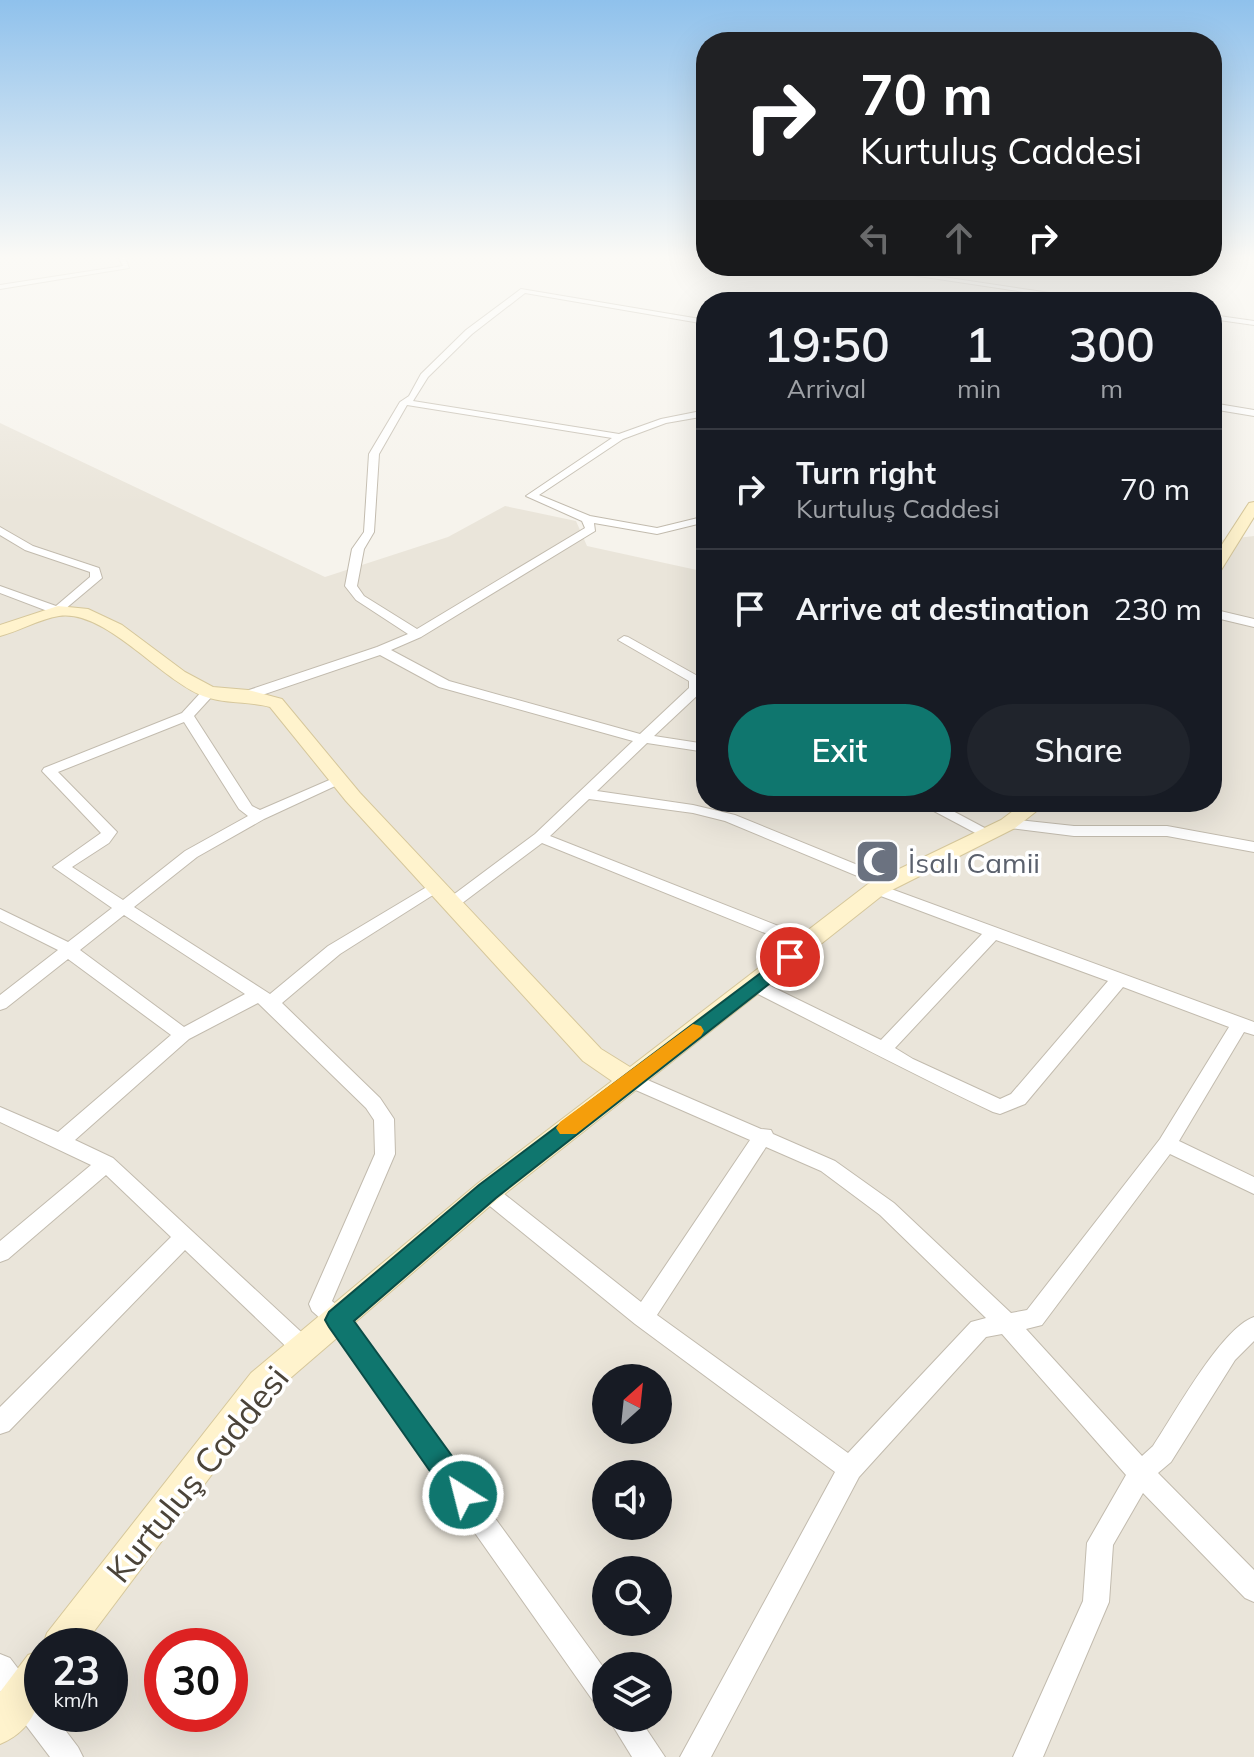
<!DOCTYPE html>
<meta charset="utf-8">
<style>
:root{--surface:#171b24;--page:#20242c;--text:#f1f3f6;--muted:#9ea1a6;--line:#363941;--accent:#0f766e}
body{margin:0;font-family:Mulish,sans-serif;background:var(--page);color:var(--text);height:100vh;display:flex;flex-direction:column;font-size:30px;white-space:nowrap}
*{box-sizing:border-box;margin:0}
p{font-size:26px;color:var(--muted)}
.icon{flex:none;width:44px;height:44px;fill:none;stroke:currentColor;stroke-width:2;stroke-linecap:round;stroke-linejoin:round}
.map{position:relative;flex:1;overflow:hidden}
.details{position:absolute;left:696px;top:292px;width:526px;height:520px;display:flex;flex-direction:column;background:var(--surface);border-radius:32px;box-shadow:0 8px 32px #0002}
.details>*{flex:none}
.banner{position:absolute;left:696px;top:32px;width:526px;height:244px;border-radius:32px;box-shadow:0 8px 32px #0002;background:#202124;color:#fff;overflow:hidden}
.needle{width:52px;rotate:27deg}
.fabs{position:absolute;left:592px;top:1364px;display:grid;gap:16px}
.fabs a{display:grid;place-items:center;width:80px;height:80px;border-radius:50%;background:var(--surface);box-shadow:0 8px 32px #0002;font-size:40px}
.speed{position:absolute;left:24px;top:1628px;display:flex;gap:16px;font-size:40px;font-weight:700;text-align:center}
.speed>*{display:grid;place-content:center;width:104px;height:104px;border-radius:50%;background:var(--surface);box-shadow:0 8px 32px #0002;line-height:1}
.speed small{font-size:20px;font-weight:400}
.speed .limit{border:12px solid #d22;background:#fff;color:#111}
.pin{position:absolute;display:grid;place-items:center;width:68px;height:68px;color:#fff;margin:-34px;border:4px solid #fff;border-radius:50%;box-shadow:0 2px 8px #0007}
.me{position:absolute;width:88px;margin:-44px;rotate:324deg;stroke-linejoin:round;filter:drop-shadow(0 0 6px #0008)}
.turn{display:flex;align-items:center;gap:28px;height:168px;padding:0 32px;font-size:36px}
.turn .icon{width:104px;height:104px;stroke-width:2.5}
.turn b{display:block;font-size:56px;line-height:68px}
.lanes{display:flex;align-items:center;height:76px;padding:0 32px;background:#0003;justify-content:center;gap:40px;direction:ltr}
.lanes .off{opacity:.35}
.eta{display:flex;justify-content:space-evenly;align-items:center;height:136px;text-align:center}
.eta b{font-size:48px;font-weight:600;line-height:56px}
.button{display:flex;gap:16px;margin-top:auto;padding:16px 32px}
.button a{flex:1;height:92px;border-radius:48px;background:var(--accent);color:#fff;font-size:32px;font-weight:600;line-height:92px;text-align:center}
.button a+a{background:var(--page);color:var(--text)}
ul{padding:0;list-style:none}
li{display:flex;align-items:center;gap:24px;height:120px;padding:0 32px;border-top:2px solid var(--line)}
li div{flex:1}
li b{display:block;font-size:30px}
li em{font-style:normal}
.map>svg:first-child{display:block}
.residential{fill:#eae5da;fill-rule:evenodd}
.building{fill:#d8cfc1;stroke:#d3c7b4;stroke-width:2}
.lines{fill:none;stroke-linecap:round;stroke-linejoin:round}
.street-casing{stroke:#c2bbae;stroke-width:2}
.secondary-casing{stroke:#d6c79b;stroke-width:2}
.street{fill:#fff;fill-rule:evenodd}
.secondary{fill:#fff3cd;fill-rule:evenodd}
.route{fill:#0f766e;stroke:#0a4d48;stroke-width:2}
.slow{fill:#f59e0b}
.labels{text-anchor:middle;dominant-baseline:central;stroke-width:7;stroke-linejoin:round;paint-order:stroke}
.worship-label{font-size:28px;fill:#5b616d;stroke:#fff;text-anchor:start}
.near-street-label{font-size:34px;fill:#4b4439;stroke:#fff}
</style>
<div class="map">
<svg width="1254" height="1757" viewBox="0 0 1254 1757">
<rect width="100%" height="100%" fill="#f6f3ec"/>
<!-- residential -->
<path class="residential" d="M0 423 325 577 448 537 505 506 576 521 587 546 706 572V802H1212V541L1254 536V1757H0ZM606 1378H658V1430H606ZM606 1474H658V1526H606ZM606 1570H658V1622H606ZM42 1646H110V1714H42ZM162 1646H230V1714H162ZM606 1666H658V1718H606Z"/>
<!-- building -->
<path class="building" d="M876 848 898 857 883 872 860 863Z"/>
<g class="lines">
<defs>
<g id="street">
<path d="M119 258H125L129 268 0 289V285L123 266Z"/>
<path d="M852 266H869L1110 302H1091Z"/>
<path d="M521 289 706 320V324L525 293 472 334 428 377 413 401 619 434 661 419 706 410V416L666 423 623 439 539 495 590 516 657 528 706 516V522L657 534 594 523 595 531 421 637 391 650 449 681 640 734 689 688V681L618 640 624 636 628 637 703 679 701 692 654 736 706 744V752L647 743 597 791 693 805 735 815 892 879 894 882 892 885 883 886 1254 1022V1035L1244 1032 1179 1141 1254 1177V1194L1170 1154 1042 1325 1026 1329 1142 1456 1153 1446C1174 1415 1221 1328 1254 1317V1341L1235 1360 1171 1462 1158 1473 1254 1570V1602L1245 1598 1143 1493 1113 1545 1109 1602 1043 1757H1013L1083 1601 1087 1543 1126 1475 1002 1334 986 1337 859 1477 711 1757H680L835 1472 635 1324 480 1198 477 1192 480 1186 487 1184 494 1186 641 1302 750 1140 622 1084 619 1079 622 1074 629 1072 761 1129 771 1130 773 1134 835 1161 894 1203 1011 1313 1027 1310 1160 1139 1229 1027 1123 987 1025 1104 1000 1114 993 1112C910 1073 830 1030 748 989L745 985 748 981H760L881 1040 982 934 870 892 868 889 870 886 879 885 725 821 693 813 589 799 550 836 814 940 816 944 814 948H802L542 843 457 907H445L443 904 445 901 535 834 633 741 439 687 380 655 253 698H243V692L377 647 408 634 356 600 345 586 352 549 364 532 369 454 400 402 409 396 421 374 466 330ZM407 405 612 438 526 496 582 521 585 528 417 629 364 596 357 586 364 549 374 532 379 454ZM996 940 1108 981 1011 1094 1000 1099 913 1059 895 1048ZM766 1147 821 1171 880 1215 986 1318 971 1322 848 1453 657 1315Z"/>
<path d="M1212 315 1254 321V325L1212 319Z"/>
<path d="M1212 403 1254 410V416L1212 409Z"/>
<path d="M0 527 33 546 99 568 102 578 58 615 0 593V586L56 606 90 577V572L25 550 0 535Z"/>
<path d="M1212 609 1254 619V627L1212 617Z"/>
<path d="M209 688 216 692 194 716 252 806 260 810 334 778H344L346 781 264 819 197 857 134 907 270 994 328 946 430 885 436 883 444 888 340 954 282 1003 380 1098 394 1119 395 1154 332 1301 346 1313 606 1671V1709L596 1705 330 1327 312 1311 309 1304 375 1154 374 1120 366 1108 258 1003 189 1039 75 1140 113 1158 312 1342 316 1349 312 1356 304 1359 296 1356 185 1250 9 1431 0 1434V1407L171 1237 106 1175 8 1259 0 1262V1241L91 1165 0 1122V1107L58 1132 171 1035 68 959 6 1008 0 1010V995L58 950 0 921V909L68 942 112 908 53 867 101 833 42 771 44 768 182 713 204 689ZM184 722 239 809 248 816 185 851 123 900 72 867 109 843 117 832 58 772ZM124 915 245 994 184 1027 80 950Z"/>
<path d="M917 802H936L994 833 991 836H981Z"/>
<path d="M1008 819 1074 826H1167L1254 842V852L1167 836H1074L1003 827 1000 824Z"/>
<path d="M0 1654 10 1658 42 1700V1714H53L78 1747 83 1757H50L0 1691Z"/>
<path d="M608 1718H639L665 1757H632Z"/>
</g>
<g id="secondary">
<path d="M1254 502V517L1218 575 1212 577V560L1249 503Z"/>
<path d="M58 606 88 609 122 625 185 672 213 687 248 690 282 699 360 793 601 1049 630 1067 868 884 1001 820 1025 802H1048L1015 828 884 894 497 1200 273 1393 83 1646 42 1648 47 1633 251 1373 477 1184 612 1081 583 1061 346 801 270 707C248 701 223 704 203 696 160 679 105 609 59 616 39 619 20 631 0 636V625Z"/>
<path d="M42 1650C42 1689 43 1726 0 1744V1692L28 1655Z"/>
</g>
</defs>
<!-- street casing -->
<use href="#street" class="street-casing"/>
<!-- secondary casing -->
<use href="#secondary" class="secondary-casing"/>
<!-- street -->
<use href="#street" class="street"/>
<!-- secondary -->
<use href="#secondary" class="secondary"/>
</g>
<!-- sky -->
<linearGradient id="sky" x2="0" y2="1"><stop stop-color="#8fc1ec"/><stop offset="0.51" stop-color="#fbfaf6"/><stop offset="1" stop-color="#fbfaf6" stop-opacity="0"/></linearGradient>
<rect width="1254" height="504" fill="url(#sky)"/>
<!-- route -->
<path class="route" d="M790 951 800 957 797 962 496 1198 354 1321 473 1485 478 1495 473 1504 463 1508 453 1504 329 1327 325 1320 329 1312 479 1185Z"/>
<!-- slow -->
<path class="slow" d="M693 1024 701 1026 704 1031 701 1036 576 1134H560L556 1128 560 1122Z"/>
<!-- icons -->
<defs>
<symbol id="mosque-square" viewBox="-11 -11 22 22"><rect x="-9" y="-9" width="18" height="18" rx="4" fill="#6b7280" stroke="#fff"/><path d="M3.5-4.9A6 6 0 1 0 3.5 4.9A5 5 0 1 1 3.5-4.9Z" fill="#fff"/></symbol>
</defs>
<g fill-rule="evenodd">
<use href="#mosque-square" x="852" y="836" width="51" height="51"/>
</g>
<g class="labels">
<!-- worship labels -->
<g class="worship-label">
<text x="908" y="862">İsalı Camii</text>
</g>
<!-- near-street labels -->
<g class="near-street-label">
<text transform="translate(197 1474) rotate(-51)">Kurtuluş Caddesi</text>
</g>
</g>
</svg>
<div class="fabs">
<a><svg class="needle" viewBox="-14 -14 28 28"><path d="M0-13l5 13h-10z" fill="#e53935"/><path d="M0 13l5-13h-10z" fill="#9ea1a6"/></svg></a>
<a><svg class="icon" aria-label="sound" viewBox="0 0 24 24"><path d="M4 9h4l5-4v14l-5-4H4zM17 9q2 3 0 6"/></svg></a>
<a><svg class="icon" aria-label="search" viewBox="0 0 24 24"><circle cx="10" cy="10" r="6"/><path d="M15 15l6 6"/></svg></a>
<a><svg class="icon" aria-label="layers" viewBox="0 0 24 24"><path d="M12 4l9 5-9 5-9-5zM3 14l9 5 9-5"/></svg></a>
</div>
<div class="speed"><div>23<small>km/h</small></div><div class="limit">30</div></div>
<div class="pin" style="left:790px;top:957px;background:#d93025"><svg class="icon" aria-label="arrive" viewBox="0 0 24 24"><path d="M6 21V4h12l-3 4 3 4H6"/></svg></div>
<svg class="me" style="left:463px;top:1495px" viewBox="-20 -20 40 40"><circle r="17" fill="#0f766e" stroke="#fff" stroke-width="3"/><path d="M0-11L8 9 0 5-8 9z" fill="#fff"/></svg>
<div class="banner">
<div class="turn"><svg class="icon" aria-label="right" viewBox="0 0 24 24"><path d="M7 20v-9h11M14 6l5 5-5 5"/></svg><div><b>70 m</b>Kurtuluş Caddesi</div></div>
<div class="lanes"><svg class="icon off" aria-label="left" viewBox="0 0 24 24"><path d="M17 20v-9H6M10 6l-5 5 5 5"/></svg><svg class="icon off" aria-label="ahead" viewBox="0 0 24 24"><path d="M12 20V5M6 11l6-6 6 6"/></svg><svg class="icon" aria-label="right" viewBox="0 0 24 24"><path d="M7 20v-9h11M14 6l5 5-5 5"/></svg></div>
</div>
<section class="details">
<div class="eta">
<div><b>19:50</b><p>Arrival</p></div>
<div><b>1</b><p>min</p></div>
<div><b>300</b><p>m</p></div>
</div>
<ul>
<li><svg class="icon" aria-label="right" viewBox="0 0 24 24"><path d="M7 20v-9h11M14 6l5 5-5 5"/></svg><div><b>Turn right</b><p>Kurtuluş Caddesi</p></div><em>70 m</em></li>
<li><svg class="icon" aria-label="arrive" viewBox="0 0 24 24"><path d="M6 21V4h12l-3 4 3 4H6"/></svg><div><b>Arrive at destination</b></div><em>230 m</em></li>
</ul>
<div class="button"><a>Exit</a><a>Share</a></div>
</section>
</div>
